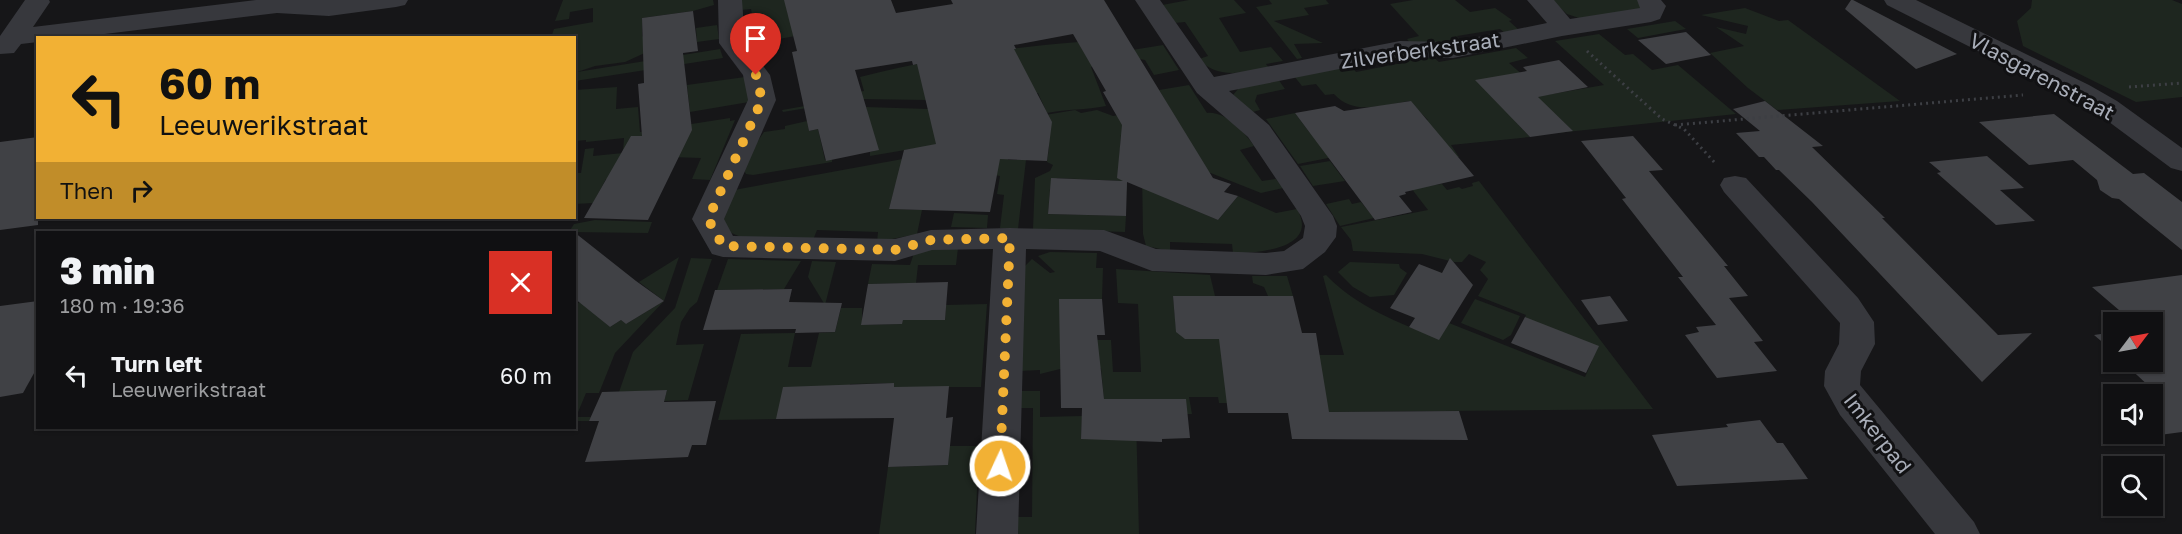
<!DOCTYPE html>
<meta charset="utf-8">
<style>
:root{--surface:#101012;--page:#19191b;--text:#f1f3f6;--muted:#9c9d9f;--line:#303032}
body{margin:0;font-family:"Golos Text",sans-serif;background:var(--page);color:var(--text);height:100vh;display:flex;flex-direction:column;font-size:22px;white-space:nowrap}
*{box-sizing:border-box;margin:0}
p{font-size:20px;color:var(--muted)}
.icon{flex:none;width:33px;height:33px;fill:none;stroke:currentColor;stroke-width:2;stroke-linecap:round;stroke-linejoin:round}
.map{position:relative;flex:1;overflow:hidden}
.panel{position:absolute;left:36px;top:231px;width:540px;height:198px;display:flex;flex-direction:column;background:var(--surface);border-radius:0px;box-shadow:0 2px 4px #0004,0 0 0 2px var(--line)}
.panel>*{flex:none}
.banner{position:absolute;left:36px;top:36px;width:540px;height:183px;border-radius:0px;box-shadow:0 2px 4px #0004,0 0 0 2px var(--line);background:#f2b134;color:#111;overflow:hidden}
.needle{width:39px;rotate:58deg}
.buttons{position:absolute;left:2103px;top:312px;display:grid;gap:12px}
.buttons a{display:grid;place-items:center;width:60px;height:60px;border-radius:0px;background:var(--surface);box-shadow:0 2px 4px #0004,0 0 0 2px var(--line);font-size:30px}
.pin{position:absolute;display:grid;place-items:center;width:51px;height:51px;color:#fff;margin:-62px -26px;border-radius:50% 50% 50% 0;rotate:-45deg;box-shadow:0 0 6px #0007}
.pin .icon{rotate:45deg}
.me{position:absolute;width:66px;margin:-33px;rotate:3deg;stroke-linejoin:round;filter:drop-shadow(0 0 4px #0008)}
.turn{display:flex;align-items:center;gap:21px;height:126px;padding:0 24px;font-size:27px}
.turn .icon{width:78px;height:78px;stroke-width:2.5}
.turn b{display:block;font-size:42px;line-height:51px}
.then{display:flex;align-items:center;height:57px;padding:0 24px;background:#0003;gap:12px;font-size:22px}
.round{display:grid;place-items:center;flex:none;width:63px;height:63px;border-radius:0px;background:var(--page)}
.overview{display:flex;align-items:center;justify-content:space-between;height:102px;padding:0 24px}
h1{font-size:36px;font-weight:800;line-height:45px}
ul{padding:0;list-style:none}
li{display:flex;align-items:center;gap:18px;height:84px;padding:0 24px}
li div{flex:1}
li b{display:block;font-size:22px}
li em{font-style:normal}
.map>svg:first-child{display:block}
.green{fill:#1e261f}
.building{fill:#404145}
.lines{fill:none;stroke-linecap:round;stroke-linejoin:round}
.path{stroke:#3d3f44;stroke-width:3;stroke-dasharray:2 4;stroke-linecap:butt}
.minor{fill:#37383d;fill-rule:evenodd}
.route{stroke:#f2b134;stroke-width:10;stroke-dasharray:0 18}
.labels{text-anchor:middle;dominant-baseline:central;stroke-width:6;stroke-linejoin:round;paint-order:stroke}
.street-label{font-size:21px;fill:#a8adb8;stroke:#111113}
</style>
<div class="map">
<svg width="2182" height="534" viewBox="0 0 2182 534">
<rect width="100%" height="100%" fill="#161618"/>
<!-- green -->
<g class="green">
<path d="M563 0H713L714 5 693 11 642 18V35L649 51 625 62 595 66 577 72 720 49 723 58 575 81 574 38H551L554 29 593 22V8L570 12 569 19 555 21Z"/>
<path d="M740 0H785L788 15 806 34 768 41V39L748 41 745 35 755 33 751 9 741 10Z"/>
<path d="M1189 0H1234L1246 13 1219 18 1240 52 1271 47 1283 61 1266 64 1269 68C1245 72 1217 80 1199 59L1208 56 1185 22 1175 23 1162 5Z"/>
<path d="M1269 0H1326L1329 4 1304 8 1309 15 1274 21 1323 43 1294 44 1302 58 1297 59 1256 7 1272 4Z"/>
<path d="M1413 0H1455L1470 12 1495 8 1512 20 1509 21 1520 31 1506 34 1500 29 1457 36 1461 41 1413 46 1407 39 1419 36 1390 4Z"/>
<path d="M1551 0H1640L1642 4 1639 10 1582 19 1567 14Z"/>
<path d="M2032 0H2172L2182 4V97L2136 102 2023 46 2017 21 2031 8Z"/>
<path d="M1745 8 1779 21 1788 20 1900 101 1777 110 1748 88 1710 53 1744 46 1716 27 1746 34 1748 26 1701 15Z"/>
<path d="M1675 21 1686 29 1638 38 1627 29Z"/>
<path d="M717 25 719 39 697 42 696 28Z"/>
<path d="M1599 34 1625 55 1633 54 1652 70 1678 65 1736 114 1557 133 1550 127 1514 120 1530 137 1451 145 1459 157 1451 158 1363 151 1298 164 1266 119 1295 113 1310 133 1396 126 1428 120 1409 101C1382 105 1354 116 1334 94L1325 95 1316 84 1302 86 1294 76 1351 66 1356 72 1402 63 1397 58 1433 57 1439 62 1516 48 1528 58 1509 63 1546 95 1604 85 1555 41Z"/>
<path d="M1078 42 1089 61 1095 56 1163 45 1179 70 1154 75 1145 60 1140 59 1091 67 1106 106C1086 110 1067 109 1047 113L1038 93 1017 97 1008 160H1026L1018 229 1000 228 1004 195 997 194 1000 176 995 175 896 183 889 209 922 210 917 234 877 242 878 232 817 230 813 240 743 238 727 231 721 214 734 190 919 156 917 148 870 156V152L874 151 866 107 928 109 927 100 861 99 783 112 782 110 839 100 843 95 864 91 860 77C931 59 1005 48 1078 42Z"/>
<path d="M745 77 749 102 690 112 687 85Z"/>
<path d="M1278 79 1285 89 1257 95 1255 101 1260 110 1249 113 1233 95 1238 89Z"/>
<path d="M1189 85 1207 113C1226 111 1244 132 1254 146L1240 150 1262 181 1276 179 1283 188 1261 193 1183 162 1166 198 1218 220 1238 196 1276 213 1297 209C1320 249 1257 253 1233 253L1232 244 1170 242V251L1146 246 1143 234 1142 170 1121 135 1119 163 1127 164V191L1122 181 1057 178 1050 189 1048 214 1126 216 1125 232 1033 229 1035 178 1050 171 1053 165 1047 162 1049 147 1033 117 1075 110 1081 113 1097 110 1113 116 1169 107 1159 90Z"/>
<path d="M617 87 616 109 638 107 640 132 730 118V121L735 120 710 180 692 179 701 158 640 156 619 180 606 179 593 203 574 204 575 173H581L585 149 594 148 593 156 623 153 624 138 586 142V140L575 141V90Z"/>
<path d="M807 121 809 131 818 129 825 160 832 159V162L753 175 746 174 741 165 764 132 785 129V126Z"/>
<path d="M1330 161 1345 181 1313 186 1300 166Z"/>
<path d="M1479 181 1653 409 1329 412 1306 355H1344L1323 276 1326 275C1358 308 1398 322 1439 339L1449 323 1585 377 1592 361 1525 317 1526 315 1478 296 1488 279 1480 270 1486 262 1469 254 1462 262H1454L1422 254 1353 251 1351 240 1341 227 1428 210 1411 188 1442 184 1447 190 1459 187 1462 189 1473 186 1472 183Z"/>
<path d="M1349 199 1352 204 1361 202 1374 218 1340 226 1326 204Z"/>
<path d="M954 213 988 215 987 228 951 227Z"/>
<path d="M595 220 652 222 648 233 569 232 574 224Z"/>
<path d="M937 247 958 248 956 265H918L916 283 868 284 872 264 910 265 914 253Z"/>
<path d="M1050 252 1097 253 1096 268H1103L1102 299H1060L1078 369H1060L1040 374V370L1019 371 1023 268 1032 259 1050 273 1055 272 1038 256Z"/>
<path d="M679 257 664 301 615 353 599 393H586L576 417H591L589 421H575L574 306 580 302 610 327 621 320 626 324 664 301 639 282Z"/>
<path d="M691 258 712 259 697 302 690 308 681 322 676 345 704 344 688 400 664 401 667 390 619 392 633 352 675 308Z"/>
<path d="M728 259 801 261 784 289 717 290Z"/>
<path d="M812 261 836 262 825 305 808 277Z"/>
<path d="M1350 262 1399 264 1400 268 1407 273 1394 295 1370 297 1353 287 1338 272Z"/>
<path d="M1116 269 1210 275 1215 296H1173L1176 327 1238 336 1227 403H1219L1218 397H1189L1192 414H1175L1104 400 1101 368 1085 369 1083 340H1111L1113 372H1141L1138 304 1118 303Z"/>
<path d="M1252 276H1287L1293 296H1268L1264 287 1253 283Z"/>
<path d="M1475 299 1520 316 1511 335 1503 340 1461 323Z"/>
<path d="M987 304 981 387H915L911 418 893 394 894 383 850 384 849 394 786 388 778 419 718 420 741 334 795 333 788 367H811L819 333 835 332 841 308H862V325L901 324 903 320H945L946 305Z"/>
<path d="M1019 391H1040V417L1082 416 1081 439 1136 417 1139 534H1015L1016 517H1032L1033 408H1018Z"/>
<path d="M949 446H979L975 534H879L888 467 948 465Z"/>
</g>
<!-- building -->
<g class="building">
<path d="M784 0H891L896 13 953 4 951 0H1104L1213 178 1231 184 1224 192 1238 196 1218 220 1127 182 1126 216 1048 214 1051 178 1123 181 1117 178 1122 125 1103 92 1106 91 1073 34 1014 45 1016 49H1014L1052 122 1047 161 1000 159 990 212 889 209 904 150 936 144 917 64 913 65 912 61 855 70 879 150 826 161 818 129 809 131 792 52 797 51Z"/>
<path d="M1851 0H1853L1957 54 1916 69 1845 9Z"/>
<path d="M693 11 698 51 683 53 692 130 648 220 584 218 631 136H642L638 84 644 83 642 18Z"/>
<path d="M1686 32 1711 55 1666 64 1638 40Z"/>
<path d="M1559 60 1588 87 1538 97 1573 131 1530 137 1475 80 1527 71 1523 67Z"/>
<path d="M1411 101 1474 176 1405 192 1406 194 1399 196 1412 212 1375 220 1295 113 1335 106 1344 111Z"/>
<path d="M1765 101 1823 146 1812 147 1885 218H1882L1998 335 2032 333 1982 382 1812 202 1779 170H1776L1764 157H1759L1736 133 1760 131 1733 109Z"/>
<path d="M2054 114 2133 174 2144 173 2182 202V250L2119 199 2112 198 2100 190 2097 180 2073 160 2029 165 1979 122Z"/>
<path d="M1633 136 1663 170 1649 171 1728 266H1724L1748 296 1729 298 1763 341 1754 342 1777 371 1717 378 1685 335 1699 332 1696 327 1716 325 1678 277H1683L1622 199 1626 198 1581 141Z"/>
<path d="M38 137V225L0 230V142Z"/>
<path d="M1987 156 2024 188 2000 190 2035 221 1996 225 1937 173 1941 172 1929 162Z"/>
<path d="M574 232 636 281 664 301 626 324 621 320 610 327 574 298Z"/>
<path d="M1450 258 1473 285 1439 340 1409 327 1415 318 1390 308 1419 264 1442 273Z"/>
<path d="M2182 275V432L2152 436V389L2123 362H2152V322H2133L2092 287Z"/>
<path d="M948 282 945 320H903L902 324 861 325 868 284Z"/>
<path d="M792 289 789 302 842 303 835 332 795 333 796 329 703 330 715 290Z"/>
<path d="M1173 296H1293L1302 333H1316L1329 412 1459 411 1468 440 1292 439 1288 413H1228L1219 339H1185L1176 332Z"/>
<path d="M1610 296 1628 321 1598 325 1581 300Z"/>
<path d="M1059 299H1102L1105 335H1097L1104 399H1186L1190 438 1162 439V442L1081 439 1082 408H1061Z"/>
<path d="M38 301V366L23 393 0 397V306Z"/>
<path d="M1525 317 1599 346 1586 373 1511 343Z"/>
<path d="M2114 332V352L2094 335Z"/>
<path d="M894 383V387L949 386 946 418 953 417 948 465 888 467 894 418 776 419 783 387Z"/>
<path d="M667 390 664 402 716 401 706 445H692L688 457 585 462 599 421H589L602 392Z"/>
<path d="M1760 420 1777 443H1783L1808 479 1677 486 1652 435 1728 427 1726 424Z"/>
</g>
<g class="lines">
<!-- path -->
<g class="path">
<path d="M1587 51 1662 119 1684 129 1716 164"/>
<path d="M2129 87 2182 83"/>
<path d="M1675 125 2023 95"/>
</g>
<!-- minor -->
<g class="minor">
<path d="M25 0H49L50 2 33 27 256 0H408L405 5 396 7 329 16 277 13 72 38H38V42L21 44 14 53 0 54V36Z"/>
<path d="M718 0H742L745 42 770 75 776 100 724 219 733 236 895 239 931 230 1010 228 1104 230 1156 249 1266 253 1284 251 1303 238 1305 226 1301 216 1248 137 1197 93 1135 0H1160L1214 77 1400 41 1453 42 1547 23 1527 0H1554L1570 19 1640 8 1637 0H1661L1666 6 1660 19 1651 22 1562 36 1453 58 1400 57 1229 91 1269 125 1333 216 1337 226 1336 237 1325 252 1303 269 1266 275 1152 271 1100 251 1026 249 1018 534H976L993 249 932 250 895 261 723 257 712 254 692 219 748 100 743 75 719 43Z"/>
<path d="M1884 0H1916L2089 85 2117 101 2182 148V171L2171 168 2097 113 2069 97 1887 5Z"/>
<path d="M1735 176 1746 178 1858 298 1874 322 1875 344 1861 371 1860 385 1974 522 1980 534H1935L1840 415 1824 386 1825 371 1839 344 1840 323 1724 192 1720 185 1724 178Z"/>
</g>
</g>
<g class="lines">
<!-- route -->
<path class="route" d="M756 75 762 100 708 219 723 246 895 250 931 240 1010 238 1000 466"/>
</g>
<g class="labels">
<!-- street labels -->
<g class="street-label">
<text transform="translate(1420 50) rotate(-8)">Zilverberkstraat</text>
<text transform="translate(2042 76) rotate(28)">Vlasgarenstraat</text>
<text transform="translate(1878 433) rotate(52)">Imkerpad</text>
</g>
</g>
</svg>
<div class="buttons">
<a><svg class="needle" viewBox="-14 -14 28 28"><path d="M0-13l5 13h-10z" fill="#e53935"/><path d="M0 13l5-13h-10z" fill="#9c9d9f"/></svg></a>
<a><svg class="icon" aria-label="sound" viewBox="0 0 24 24"><path d="M4 9h4l5-4v14l-5-4H4zM17 9q2 3 0 6"/></svg></a>
<a><svg class="icon" aria-label="search" viewBox="0 0 24 24"><circle cx="10" cy="10" r="6"/><path d="M15 15l6 6"/></svg></a>
</div>
<div class="pin" style="left:756px;top:75px;background:#d93025"><svg class="icon" aria-label="arrive" viewBox="0 0 24 24"><path d="M6 21V4h12l-3 4 3 4H6"/></svg></div>
<svg class="me" style="left:1000px;top:466px" viewBox="-20 -20 40 40"><circle r="17" fill="#f2b134" stroke="#fff" stroke-width="3"/><path d="M0-11L8 9 0 5-8 9z" fill="#fff"/></svg>
<div class="banner">
<div class="turn"><svg class="icon" aria-label="left" viewBox="0 0 24 24"><path d="M17 20v-9H6M10 6l-5 5 5 5"/></svg><div><b>60 m</b>Leeuwerikstraat</div></div>
<div class="then">Then<svg class="icon" aria-label="right" viewBox="0 0 24 24"><path d="M7 20v-9h11M14 6l5 5-5 5"/></svg></div>
</div>
<section class="panel">
<div class="overview"><div><h1>3 min</h1><p>180 m · 19:36</p></div><a class="round" style="background:#d93025;color:#fff"><svg class="icon" aria-label="close" viewBox="0 0 24 24"><path d="M6 6l12 12M18 6L6 18"/></svg></a></div>
<ul>
<li><svg class="icon" aria-label="left" viewBox="0 0 24 24"><path d="M17 20v-9H6M10 6l-5 5 5 5"/></svg><div><b>Turn left</b><p>Leeuwerikstraat</p></div><em>60 m</em></li>
</ul>
</section>
</div>
